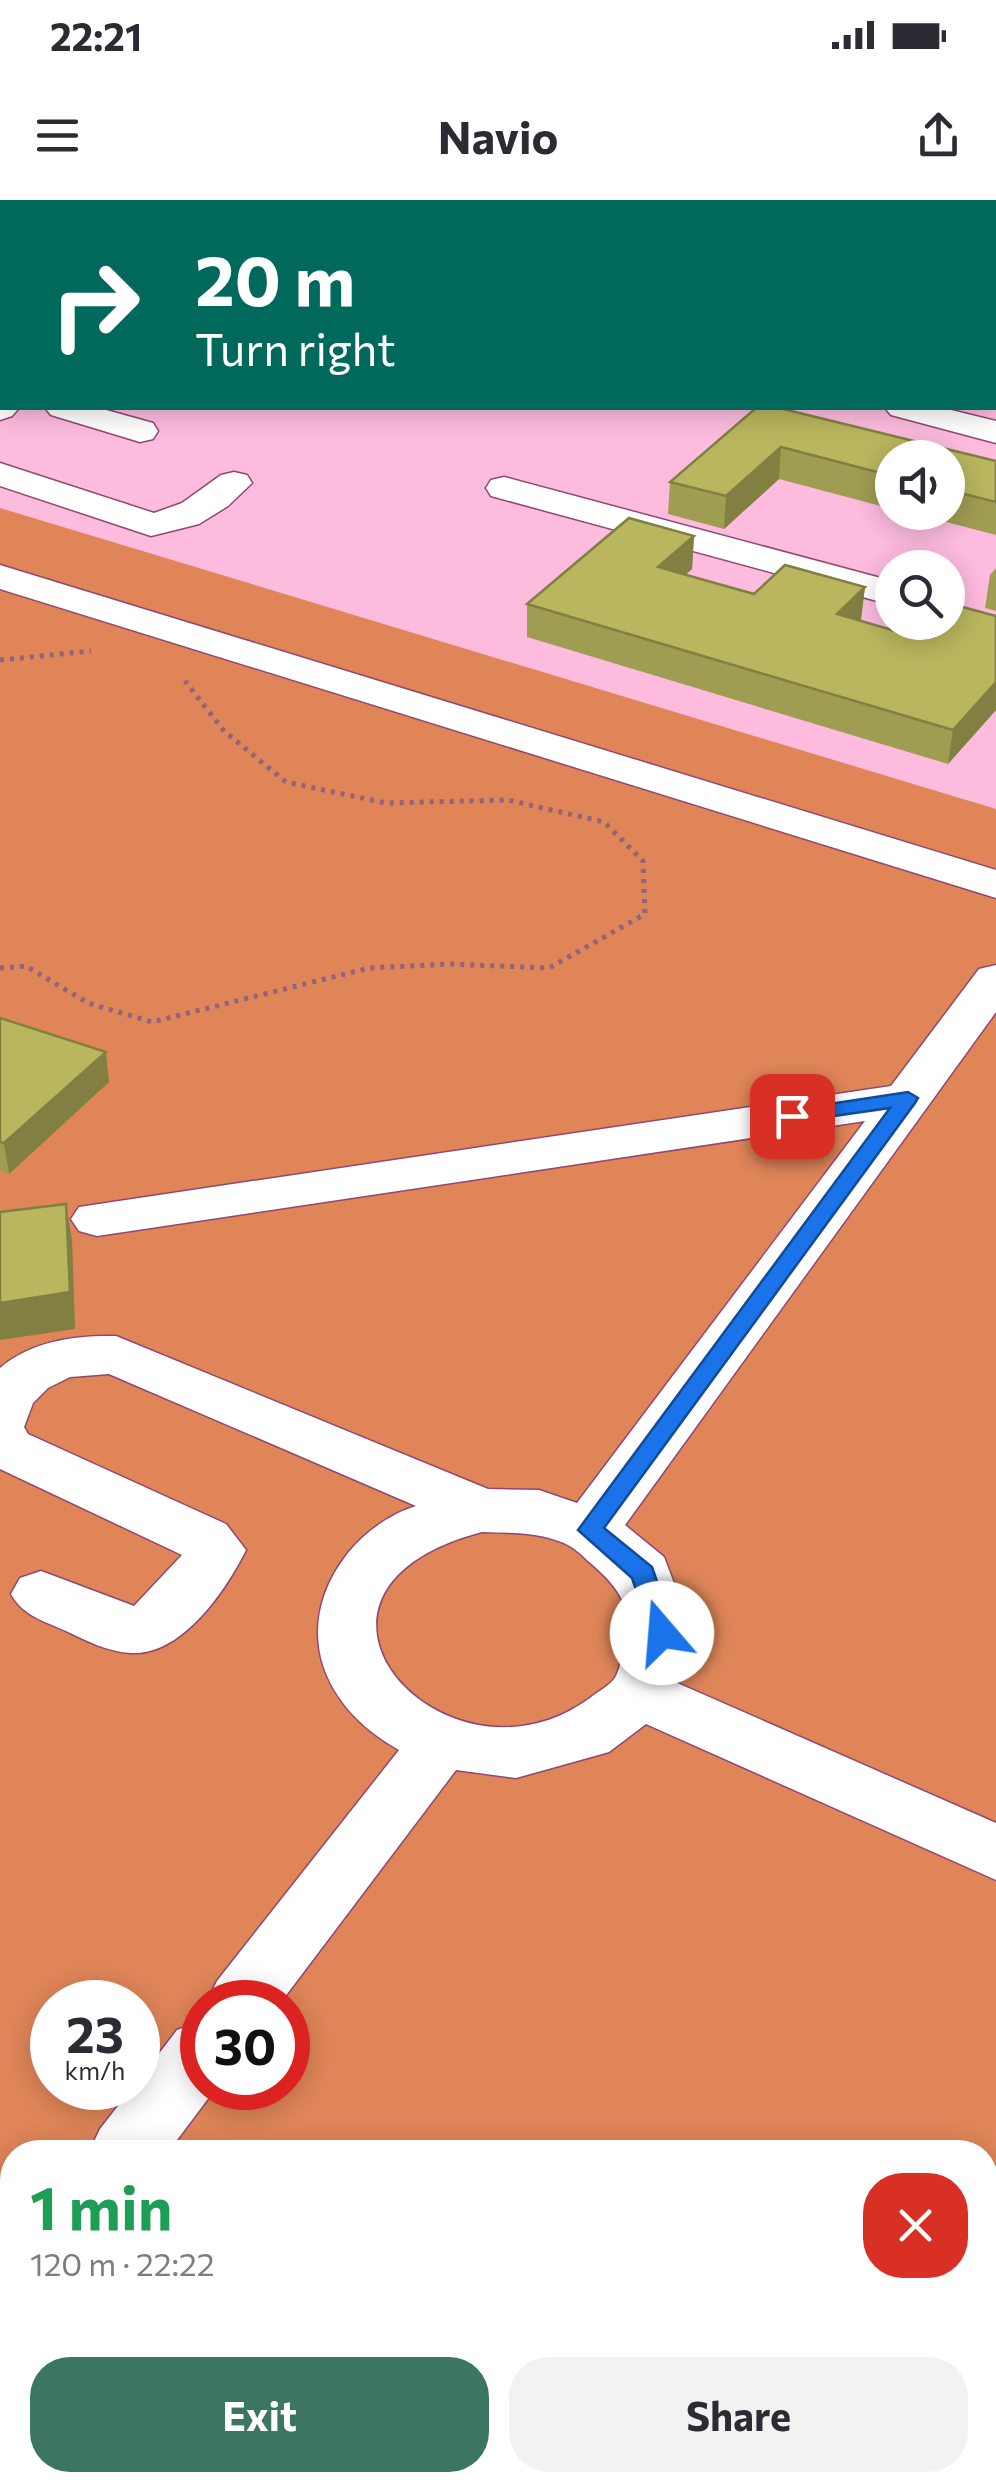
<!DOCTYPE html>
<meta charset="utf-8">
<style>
:root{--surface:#fff;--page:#f2f2f3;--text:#2b2b33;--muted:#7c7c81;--accent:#3c7660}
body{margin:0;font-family:Commissioner,sans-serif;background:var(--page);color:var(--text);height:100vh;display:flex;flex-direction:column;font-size:38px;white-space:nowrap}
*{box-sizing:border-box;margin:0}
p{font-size:32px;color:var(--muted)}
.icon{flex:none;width:55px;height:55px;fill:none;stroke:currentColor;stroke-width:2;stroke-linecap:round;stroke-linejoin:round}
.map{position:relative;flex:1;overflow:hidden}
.drawer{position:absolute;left:0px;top:1940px;width:998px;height:352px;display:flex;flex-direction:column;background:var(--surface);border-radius:40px 40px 0 0;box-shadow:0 5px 25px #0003}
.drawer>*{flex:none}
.guide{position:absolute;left:0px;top:0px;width:998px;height:210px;box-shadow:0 5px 25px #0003;background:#00695c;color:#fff;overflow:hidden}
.controls{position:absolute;left:875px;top:240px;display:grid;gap:20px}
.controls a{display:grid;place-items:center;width:90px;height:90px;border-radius:50%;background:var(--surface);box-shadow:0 5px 25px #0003;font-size:50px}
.speed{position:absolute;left:30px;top:1780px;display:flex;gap:20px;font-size:50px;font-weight:700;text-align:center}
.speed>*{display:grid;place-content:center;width:130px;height:130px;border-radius:50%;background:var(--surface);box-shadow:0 5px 25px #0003;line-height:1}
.speed small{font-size:25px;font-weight:400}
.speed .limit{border:15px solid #d22;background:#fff;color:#111}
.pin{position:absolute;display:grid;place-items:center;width:85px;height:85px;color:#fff;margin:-42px;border-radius:20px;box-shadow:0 5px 15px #0006}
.me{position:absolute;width:110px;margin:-55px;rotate:342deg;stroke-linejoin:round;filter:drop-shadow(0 0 8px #0008)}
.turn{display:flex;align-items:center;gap:35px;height:210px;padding:0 30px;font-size:45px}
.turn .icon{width:130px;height:130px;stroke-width:2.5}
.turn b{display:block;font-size:70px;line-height:85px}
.round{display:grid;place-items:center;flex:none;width:105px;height:105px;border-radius:40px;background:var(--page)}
.headline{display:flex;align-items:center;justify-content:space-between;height:170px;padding:0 30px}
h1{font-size:60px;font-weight:700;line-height:75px;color:#1e9e55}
.button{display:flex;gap:20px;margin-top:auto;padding:20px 30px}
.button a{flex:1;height:115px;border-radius:40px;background:var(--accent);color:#fff;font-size:40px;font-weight:700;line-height:115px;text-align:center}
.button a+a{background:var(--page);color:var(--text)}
.status{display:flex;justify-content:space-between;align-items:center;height:70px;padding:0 50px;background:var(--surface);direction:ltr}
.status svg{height:28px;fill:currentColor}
header{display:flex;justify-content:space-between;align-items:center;height:130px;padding:0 30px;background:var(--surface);font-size:45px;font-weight:700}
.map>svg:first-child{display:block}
.green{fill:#df8558;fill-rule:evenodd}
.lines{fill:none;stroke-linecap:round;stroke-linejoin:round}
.minor-casing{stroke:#904871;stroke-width:3}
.path-far1{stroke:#91637c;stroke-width:5;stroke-dasharray:4 6;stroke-linecap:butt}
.path{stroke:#91637c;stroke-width:8;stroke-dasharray:6 10;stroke-linecap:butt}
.minor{fill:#fff;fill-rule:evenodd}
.wall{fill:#9f9d52}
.shaded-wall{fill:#827f42}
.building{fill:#b9b65f;stroke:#827f42;stroke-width:2.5}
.route{fill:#1a73e8;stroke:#114b97;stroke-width:2.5}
</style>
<div class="status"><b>22:21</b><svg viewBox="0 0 49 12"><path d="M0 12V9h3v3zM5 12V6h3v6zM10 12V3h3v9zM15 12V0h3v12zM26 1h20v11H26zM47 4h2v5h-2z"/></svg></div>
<header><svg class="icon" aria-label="menu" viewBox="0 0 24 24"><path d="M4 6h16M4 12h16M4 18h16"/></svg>Navio<svg class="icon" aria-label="share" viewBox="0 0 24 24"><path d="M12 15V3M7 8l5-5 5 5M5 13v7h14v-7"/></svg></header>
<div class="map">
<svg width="996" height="2292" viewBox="0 0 996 2292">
<rect width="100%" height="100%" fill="#fdbbde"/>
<!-- green -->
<path class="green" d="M0 308 996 609V2292H0ZM52 1802H138V1888H52ZM202 1802H288V1888H202ZM12 1952H985V2280H12Z"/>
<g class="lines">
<defs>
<g id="minor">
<path d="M106 0H145L146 2H107Z"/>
<path d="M516 0H556L557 2H517Z"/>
<path d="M695 0H736L737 2H696Z"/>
<rect x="995" y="52" width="1" height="20"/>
<path d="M2 87V108L0 109V88Z"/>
<rect x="995" y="93" width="1" height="21"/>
<path d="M0 197 2 208H19L12 216 0 220Z"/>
<path d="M45 208H99L153 223 158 231 153 239 140 242 51 215Z"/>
<path d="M885 208H943L996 221V243L891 215Z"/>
<path d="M0 263 154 313 182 303 221 275 234 272 247 275 252 283 228 306 199 324 151 336 0 286Z"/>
<path d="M504 277 892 381V405L491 296 486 288 491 280Z"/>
<path d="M0 365 996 670V698L0 389Z"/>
<path d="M996 765V812L625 1325 664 1357 693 1433 675 1482 996 1623V1680L646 1524 609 1552 516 1578 456 1570 281 1802H207L217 1781 399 1550C321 1507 290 1427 348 1353 365 1332 390 1314 416 1306L109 1174 70 1177 48 1188 33 1203 24 1227 28 1234 226 1324 246 1350C226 1390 182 1456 131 1453 108 1452 87 1441 66 1431 44 1421 23 1416 11 1394L20 1378 41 1371 134 1406 182 1355 0 1269V1168C31 1141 76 1135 116 1136L488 1289 539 1290 577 1303 865 921 97 1036 79 1031 71 1019 79 1007 891 886 979 769ZM482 1332C511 1333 537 1332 564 1343 573 1347 581 1354 588 1361 622 1389 638 1414 622 1458 620 1464 618 1474 614 1479 609 1486 597 1492 590 1498 446 1604 253 1392 482 1332Z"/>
<path d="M202 1821V1888H216L168 1952H89L100 1929 132 1888H138V1881L177 1830Z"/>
<path d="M12 2062V2145L0 2150V2067Z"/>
</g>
</defs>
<!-- minor casing -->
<use href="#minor" class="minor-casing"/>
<!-- path-far1 -->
<g class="path-far1">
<path d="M0 460 91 451"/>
<path d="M0 768 26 766 88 803 152 822 369 768 448 764 549 768 645 714 643 661 604 622 508 600 386 603 286 582 224 531 185 481"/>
</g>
<!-- path -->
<path class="path" d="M289 2292 305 2280"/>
<!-- minor -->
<use href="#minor" class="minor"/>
</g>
<!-- wall -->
<g class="wall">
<path d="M756 208 996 261V335L908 312H948V258H892V309L779 279 724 329 668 314 670 282Z"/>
<path d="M694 336 692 369 685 375 754 394 865 387 860 421 916 437 996 416V510L948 564 527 437V404Z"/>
<path d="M996 368V411L985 408 990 375Z"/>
<path d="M0 818 109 882 9 974 0 970Z"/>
</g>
<!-- shaded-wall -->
<g class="shaded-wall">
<path d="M781 247 779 279 724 329 726 296Z"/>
<path d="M694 336 692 369 657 400 658 367Z"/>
<path d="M865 387 861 420 834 448 837 414Z"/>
<path d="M996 482V510L948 564 953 530Z"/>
<path d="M106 852 109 882 9 974 4 943Z"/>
<path d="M66 1004 72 1040 75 1129 0 1140V1103Z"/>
</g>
<!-- building -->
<g class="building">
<path d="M756 208H779L996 261V302L948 290V258H892V276L781 247 726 296 670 282Z"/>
<path d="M629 318 694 336 658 367 754 394 785 365 865 387 837 414 916 437 929 422H948V403L996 416V482L953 530 527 404Z"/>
<path d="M0 818 106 852 4 943 0 942Z"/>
<path d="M66 1004 70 1092 0 1103V1012Z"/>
</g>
<!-- route -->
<path class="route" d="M908 892 918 898 915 903 604 1328 652 1367 675 1433 671 1440H653L632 1378 578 1330 890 908 792 922 784 920 781 916 784 911Z"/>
</svg>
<div class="controls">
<a><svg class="icon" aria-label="sound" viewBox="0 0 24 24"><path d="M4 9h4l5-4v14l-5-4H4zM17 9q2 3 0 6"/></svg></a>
<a><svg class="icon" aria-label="search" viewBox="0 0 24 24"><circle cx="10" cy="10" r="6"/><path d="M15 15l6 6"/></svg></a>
</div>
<div class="speed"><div>23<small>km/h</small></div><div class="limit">30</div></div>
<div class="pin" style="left:792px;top:916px;background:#d93025"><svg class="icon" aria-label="arrive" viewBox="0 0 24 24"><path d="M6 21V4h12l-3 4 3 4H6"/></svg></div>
<svg class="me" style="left:662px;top:1433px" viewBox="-20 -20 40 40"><circle r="19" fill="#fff"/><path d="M0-13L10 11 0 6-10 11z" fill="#1a73e8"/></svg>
<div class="guide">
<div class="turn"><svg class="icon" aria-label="right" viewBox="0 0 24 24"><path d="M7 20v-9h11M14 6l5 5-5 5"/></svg><div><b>20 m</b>Turn right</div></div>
</div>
<section class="drawer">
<div class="headline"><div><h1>1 min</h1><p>120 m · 22:22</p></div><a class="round" style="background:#d93025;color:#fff"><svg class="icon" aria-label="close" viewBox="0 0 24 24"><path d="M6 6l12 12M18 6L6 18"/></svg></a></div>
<div class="button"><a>Exit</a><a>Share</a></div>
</section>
</div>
